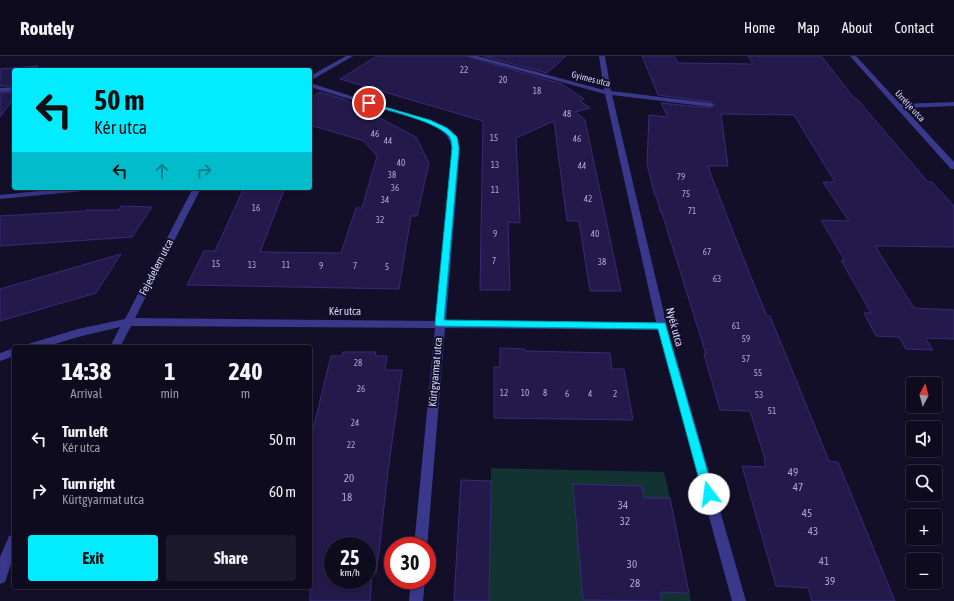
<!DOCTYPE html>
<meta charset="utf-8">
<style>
:root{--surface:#0e0b1f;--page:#1c192c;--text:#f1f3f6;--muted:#9b9ba4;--line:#2e2b3d;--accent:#03ecff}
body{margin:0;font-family:"Asap Condensed",sans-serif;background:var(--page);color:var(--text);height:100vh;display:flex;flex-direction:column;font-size:15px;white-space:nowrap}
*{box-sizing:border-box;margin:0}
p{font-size:13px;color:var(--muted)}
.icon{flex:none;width:22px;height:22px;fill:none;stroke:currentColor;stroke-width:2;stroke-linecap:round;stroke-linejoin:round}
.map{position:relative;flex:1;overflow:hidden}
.drawer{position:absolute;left:12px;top:289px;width:300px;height:244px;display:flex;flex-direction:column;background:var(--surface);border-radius:4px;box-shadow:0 2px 6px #0003,0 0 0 1px var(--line)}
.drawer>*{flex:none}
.guide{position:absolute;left:12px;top:12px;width:300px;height:122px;border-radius:4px;box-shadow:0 2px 6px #0003,0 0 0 1px var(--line);background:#03ecff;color:#111;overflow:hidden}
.needle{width:26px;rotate:6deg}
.buttons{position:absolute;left:906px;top:321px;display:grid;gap:8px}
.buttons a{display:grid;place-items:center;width:36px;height:36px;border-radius:4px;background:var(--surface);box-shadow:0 2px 6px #0003,0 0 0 1px var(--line);font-size:20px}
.speed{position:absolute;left:324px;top:481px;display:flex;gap:8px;font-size:20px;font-weight:700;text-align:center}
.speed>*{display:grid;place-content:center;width:52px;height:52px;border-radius:50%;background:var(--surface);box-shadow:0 2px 6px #0003,0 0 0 1px var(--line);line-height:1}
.speed small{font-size:10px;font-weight:400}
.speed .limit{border:6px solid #d22;background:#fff;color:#111}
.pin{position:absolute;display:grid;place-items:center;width:34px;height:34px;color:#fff;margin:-17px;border:2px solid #fff;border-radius:50%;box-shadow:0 1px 4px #0007}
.me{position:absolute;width:44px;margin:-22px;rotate:345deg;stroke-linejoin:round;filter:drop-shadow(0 0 3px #0008)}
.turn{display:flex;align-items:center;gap:14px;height:84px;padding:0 16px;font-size:18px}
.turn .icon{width:52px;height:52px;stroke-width:2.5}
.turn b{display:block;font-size:28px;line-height:34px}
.lanes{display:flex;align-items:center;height:38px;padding:0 16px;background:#0003;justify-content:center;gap:20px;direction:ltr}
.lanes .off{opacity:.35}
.eta{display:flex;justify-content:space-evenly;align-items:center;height:68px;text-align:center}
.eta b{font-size:24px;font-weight:700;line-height:28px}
.cta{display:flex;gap:8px;margin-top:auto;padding:8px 16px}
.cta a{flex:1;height:46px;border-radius:4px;background:var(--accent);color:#111;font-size:16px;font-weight:700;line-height:46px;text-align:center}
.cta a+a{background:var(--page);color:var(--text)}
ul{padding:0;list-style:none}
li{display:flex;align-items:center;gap:12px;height:52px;padding:0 16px}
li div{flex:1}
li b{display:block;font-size:15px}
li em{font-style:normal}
header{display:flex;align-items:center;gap:24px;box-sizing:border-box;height:56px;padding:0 20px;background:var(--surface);border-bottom:1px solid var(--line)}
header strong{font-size:19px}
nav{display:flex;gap:22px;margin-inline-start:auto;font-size:14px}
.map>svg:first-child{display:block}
.green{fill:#123331}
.building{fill:#231a4b;stroke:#382b78;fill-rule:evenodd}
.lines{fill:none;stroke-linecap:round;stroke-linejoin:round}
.minor{fill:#39388a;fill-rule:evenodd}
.route{fill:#03ecff;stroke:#0299a6}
.labels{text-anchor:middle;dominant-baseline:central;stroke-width:4;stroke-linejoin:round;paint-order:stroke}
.number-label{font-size:9px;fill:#aca8d2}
.far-street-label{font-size:9px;fill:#dad7ff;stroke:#130f29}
.street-label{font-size:11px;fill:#dad7ff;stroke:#130f29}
.near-number-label{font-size:11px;fill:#aca8d2}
</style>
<header>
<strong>Routely</strong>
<nav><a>Home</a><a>Map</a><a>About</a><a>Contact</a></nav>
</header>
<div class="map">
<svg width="954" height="545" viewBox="0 0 954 545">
<rect width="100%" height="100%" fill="#130f29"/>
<!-- green -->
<g class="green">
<path d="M491 412 664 416 670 442H644L642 430 573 428 583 544 633 545H489Z"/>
<path d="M660 536 689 537 691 545H662Z"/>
</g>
<!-- building -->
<g class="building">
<path d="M377 0H466L562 28 584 43 580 45 590 52 575 56 585 64 621 235H590L579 165H567L554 65 516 82 520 165 519 167 508 166 510 234H480L483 65 340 23Z"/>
<path d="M483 0H566L547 17Z"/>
<path d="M642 0H674L678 7 753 8 748 0H821L855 43H857L928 126H932L954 150V191L875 190 914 252 954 254V283L925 282 933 294 906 293 899 281 876 280 864 257H871L841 204 845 205 821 164 849 165 823 126H835L794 59 721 58 728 110H708L711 119 745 206 767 260H770L829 405 838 406 895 545H812L808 532 776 530 742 410 766 411 764 403H765L750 355 720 354 704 298H706L662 157H661L656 140H655L647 108 649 59 668 61 661 47 711 52 715 49 711 46 658 39Z"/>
<path d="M38 10 35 14H14V30H0V13Z"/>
<path d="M14 36V42L0 61V37Z"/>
<path d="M320 36 344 43 416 81 429 107 417 160H411L399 233 187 229 204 195H215L244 132H285L260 196 341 197 356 152H362L377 100 364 85 310 69V42Z"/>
<path d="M121 150 152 151 132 181 0 190V160L85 155 86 154H119Z"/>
<path d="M121 198 96 237 0 265V233Z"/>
<path d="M500 292 525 293V295L610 297 612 313H624L633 364 494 362V311H500Z"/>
<path d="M343 296H376L375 300H387L385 314H402L388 415 379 496 376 517 372 516 370 545H310V386L331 300H342ZM333 490H367V524H333Z"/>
<path d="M461 424 491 425 489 545H454Z"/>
<path d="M573 428 642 430 644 442H670L689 537 660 536 662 545 583 544Z"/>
</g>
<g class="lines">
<!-- minor -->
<g class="minor">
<path d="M346 0H353L310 25V20Z"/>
<path d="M467 0H477L604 34 599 0H605L611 35 711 47 714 49 711 51 612 39 667 270 746 545H732L658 274 445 272 427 492V490H414L435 272 131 270 120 291H110L120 271 78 281 45 291H27L28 288 78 273 125 263 193 132H201L135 262 436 265 452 92C448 76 439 72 425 66L310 31V27L440 68 452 75 460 92 446 265 656 266 605 38Z"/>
<path d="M850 0H856L900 48 954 46V50L904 52 954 106V113H951Z"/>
<path d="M14 31V35L0 36V32Z"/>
<path d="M69 132H97L93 134 0 143V139Z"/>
<path d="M14 292V300L0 305V297Z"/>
<path d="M14 479V499L5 526 0 528V501L9 480Z"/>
<path d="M411 524H425L423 545H409Z"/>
</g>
</g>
<!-- route -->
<path class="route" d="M367 46 430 64 447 72 457 81 459 92 444 264 665 267 714 438 713 442 709 443 705 442 703 438 658 273 436 270 435 268 452 92C452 88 451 83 449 80 435 65 387 54 367 48Z"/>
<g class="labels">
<!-- number labels -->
<g class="number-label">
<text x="464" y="14">22</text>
<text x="503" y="24">20</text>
<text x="537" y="35">18</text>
<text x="567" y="58">48</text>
<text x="375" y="78">46</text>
<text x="494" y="82">15</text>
<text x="577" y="83">46</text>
<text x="388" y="85">44</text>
<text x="401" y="107">40</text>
<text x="495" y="109">13</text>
<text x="582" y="110">44</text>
<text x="392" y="119">38</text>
<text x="681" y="121">79</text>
<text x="395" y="132">36</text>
<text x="495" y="134">11</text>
<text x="686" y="138">75</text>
<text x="588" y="143">42</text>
<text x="385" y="144">34</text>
<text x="256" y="152">16</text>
<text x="692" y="155">71</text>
<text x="380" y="164">32</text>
<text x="495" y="178">9</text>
<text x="595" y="178">40</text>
<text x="707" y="196">67</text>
<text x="494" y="205">7</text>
<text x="602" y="206">38</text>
<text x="216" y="208">15</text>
<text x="252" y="209">13</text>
<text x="286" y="209">11</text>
<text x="321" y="210">9</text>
<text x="355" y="210">7</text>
<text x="387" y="211">5</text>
<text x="717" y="223">63</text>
<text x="736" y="270">61</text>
<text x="746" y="283">59</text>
<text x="746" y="303">57</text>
<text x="358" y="307">28</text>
<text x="758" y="317">55</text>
<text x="361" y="333">26</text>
<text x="504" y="337">12</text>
<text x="525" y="337">10</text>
<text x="545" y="337">8</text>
<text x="567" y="338">6</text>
<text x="590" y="338">4</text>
<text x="615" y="338">2</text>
<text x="759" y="339">53</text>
<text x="772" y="355">51</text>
<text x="355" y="367">24</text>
<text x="351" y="389">22</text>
</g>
<!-- far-street labels -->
<g class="far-street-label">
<text transform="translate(591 23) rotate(14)">Gyimes utca</text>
<text transform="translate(910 50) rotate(47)">Úrrétje utca</text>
</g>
<!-- street labels -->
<g class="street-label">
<text transform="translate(156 211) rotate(-63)">Fejedelem utca</text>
<text x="345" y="255">Kér utca</text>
<text transform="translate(675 271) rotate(75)">Nyék utca</text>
<text transform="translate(435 316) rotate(-85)">Kürtgyarmat utca</text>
</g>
<!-- near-number labels -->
<g class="near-number-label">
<text x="793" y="416">49</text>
<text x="349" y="422">20</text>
<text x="798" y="431">47</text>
<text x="347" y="441">18</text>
<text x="623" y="449">34</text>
<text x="807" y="457">45</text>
<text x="625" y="465">32</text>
<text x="813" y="475">43</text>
<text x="824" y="505">41</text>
<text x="632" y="508">30</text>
<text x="830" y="525">39</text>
<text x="635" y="527">28</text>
</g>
</g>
</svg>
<div class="buttons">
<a><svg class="needle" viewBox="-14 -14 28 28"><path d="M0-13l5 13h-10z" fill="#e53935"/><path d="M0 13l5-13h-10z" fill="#9b9ba4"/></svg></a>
<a><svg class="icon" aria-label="sound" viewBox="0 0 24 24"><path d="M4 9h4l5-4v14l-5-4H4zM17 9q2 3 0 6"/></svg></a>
<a><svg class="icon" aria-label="search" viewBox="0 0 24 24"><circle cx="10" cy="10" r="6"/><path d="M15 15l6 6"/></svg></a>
<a>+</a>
<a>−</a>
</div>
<div class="speed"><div>25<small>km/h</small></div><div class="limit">30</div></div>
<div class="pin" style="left:369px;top:47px;background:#d93025"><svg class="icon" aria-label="arrive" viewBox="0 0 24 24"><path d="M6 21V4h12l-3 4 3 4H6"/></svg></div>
<svg class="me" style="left:709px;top:438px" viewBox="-20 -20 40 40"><circle r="19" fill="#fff"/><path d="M0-13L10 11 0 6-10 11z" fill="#03ecff"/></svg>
<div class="guide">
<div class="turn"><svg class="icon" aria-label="left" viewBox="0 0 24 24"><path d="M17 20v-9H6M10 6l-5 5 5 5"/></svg><div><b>50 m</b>Kér utca</div></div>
<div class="lanes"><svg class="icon" aria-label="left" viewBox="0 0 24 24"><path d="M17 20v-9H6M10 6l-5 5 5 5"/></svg><svg class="icon off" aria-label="ahead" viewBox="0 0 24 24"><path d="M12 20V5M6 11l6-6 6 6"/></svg><svg class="icon off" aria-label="right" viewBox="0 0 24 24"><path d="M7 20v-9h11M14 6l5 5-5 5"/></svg></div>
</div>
<section class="drawer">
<div class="eta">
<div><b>14:38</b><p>Arrival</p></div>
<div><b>1</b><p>min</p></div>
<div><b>240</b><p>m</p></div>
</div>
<ul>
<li><svg class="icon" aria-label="left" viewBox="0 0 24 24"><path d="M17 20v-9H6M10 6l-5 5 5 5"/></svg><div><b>Turn left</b><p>Kér utca</p></div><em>50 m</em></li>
<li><svg class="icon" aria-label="right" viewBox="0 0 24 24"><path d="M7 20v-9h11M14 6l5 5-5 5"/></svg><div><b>Turn right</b><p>Kürtgyarmat utca</p></div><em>60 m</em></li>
</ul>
<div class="cta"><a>Exit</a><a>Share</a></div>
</section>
</div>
